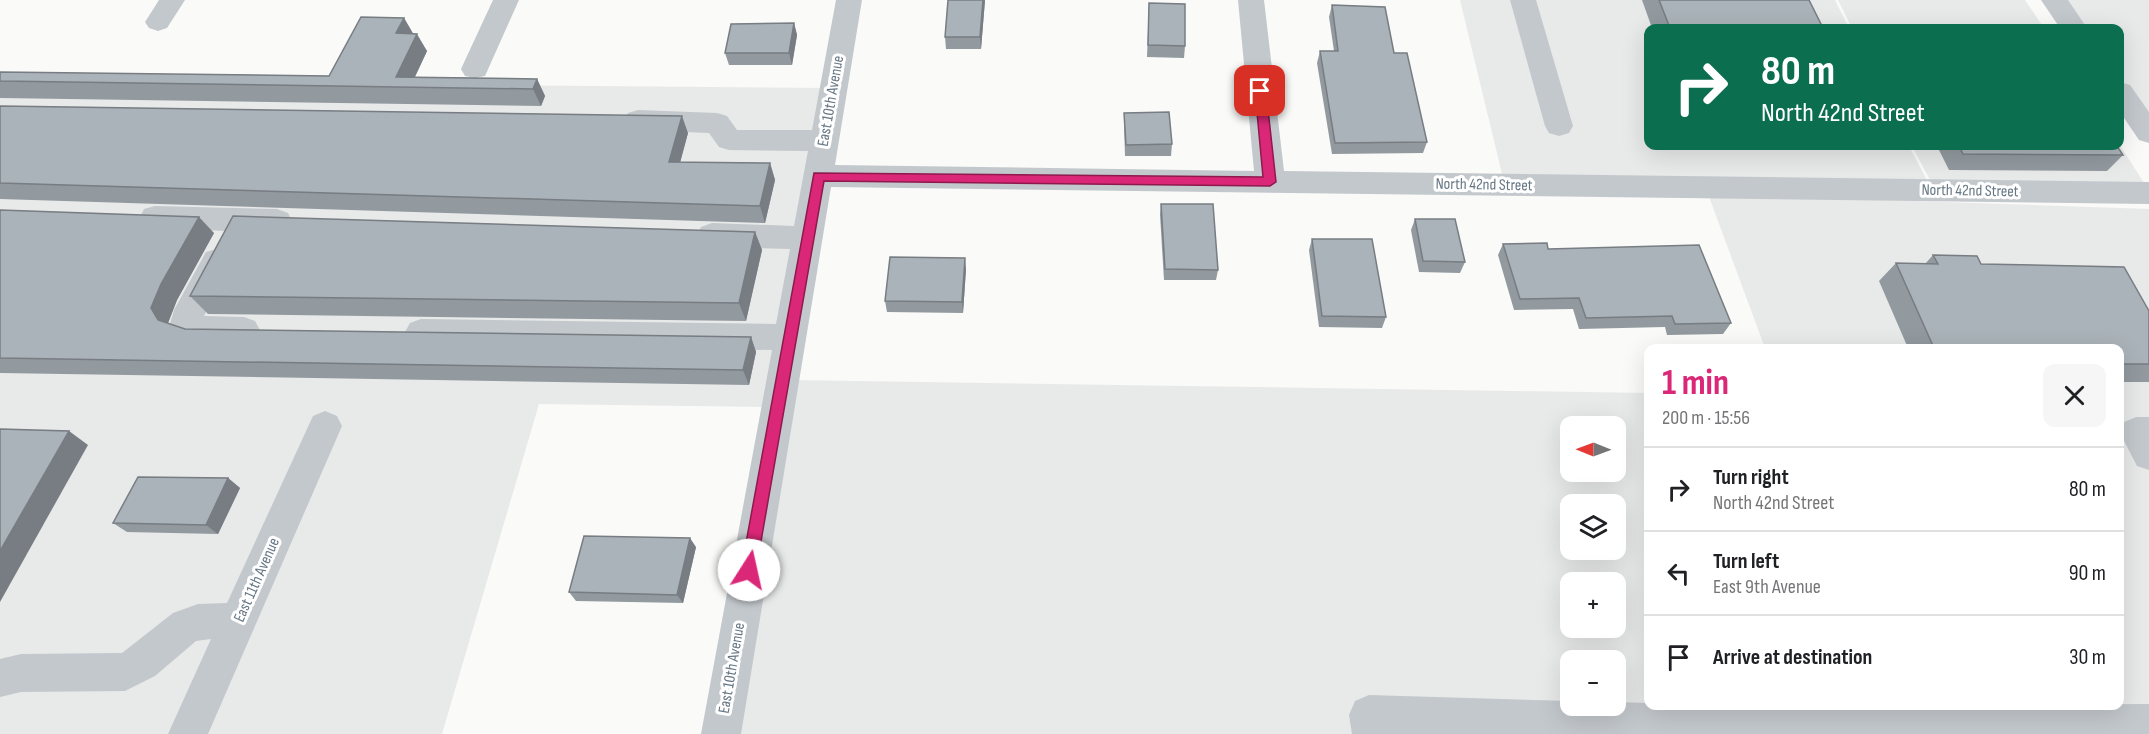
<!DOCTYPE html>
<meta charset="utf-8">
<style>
:root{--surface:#fff;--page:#f6f6f6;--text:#202124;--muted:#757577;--line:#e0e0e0;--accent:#db2777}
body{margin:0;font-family:"Sofia Sans Condensed",sans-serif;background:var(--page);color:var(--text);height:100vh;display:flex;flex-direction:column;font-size:22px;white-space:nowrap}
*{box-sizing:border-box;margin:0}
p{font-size:20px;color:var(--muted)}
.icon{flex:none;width:33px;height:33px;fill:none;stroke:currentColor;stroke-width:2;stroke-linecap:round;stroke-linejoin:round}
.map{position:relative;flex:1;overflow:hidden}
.side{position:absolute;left:1644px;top:344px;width:480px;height:366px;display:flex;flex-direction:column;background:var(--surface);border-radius:12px;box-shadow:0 6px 24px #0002}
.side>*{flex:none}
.guide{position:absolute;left:1644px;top:24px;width:480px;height:126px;border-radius:12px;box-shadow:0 6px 24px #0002;background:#0b6e4f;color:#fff;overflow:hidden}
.needle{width:39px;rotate:271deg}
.fabs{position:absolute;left:1560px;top:416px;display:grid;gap:12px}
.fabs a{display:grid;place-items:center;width:66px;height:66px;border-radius:12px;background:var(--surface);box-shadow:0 6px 24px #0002;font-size:30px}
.pin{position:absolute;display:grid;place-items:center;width:51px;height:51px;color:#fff;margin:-26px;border-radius:12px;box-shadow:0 3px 9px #0006}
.me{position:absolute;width:66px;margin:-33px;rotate:10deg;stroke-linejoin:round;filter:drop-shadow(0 0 4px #0008)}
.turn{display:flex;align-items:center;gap:21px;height:126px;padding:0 18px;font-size:27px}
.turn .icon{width:78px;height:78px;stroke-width:2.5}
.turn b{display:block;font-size:42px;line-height:51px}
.round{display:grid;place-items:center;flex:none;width:63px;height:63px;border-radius:12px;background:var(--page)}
.head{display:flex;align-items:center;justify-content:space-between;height:102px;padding:0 18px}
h1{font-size:36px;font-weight:700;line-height:45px;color:var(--accent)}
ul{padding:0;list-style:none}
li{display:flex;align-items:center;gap:18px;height:84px;padding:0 18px;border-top:2px solid var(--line)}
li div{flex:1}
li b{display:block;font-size:22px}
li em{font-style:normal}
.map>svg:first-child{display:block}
.built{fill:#e8e9e9;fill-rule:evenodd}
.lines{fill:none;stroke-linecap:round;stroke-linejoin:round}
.minor{fill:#c3c8cc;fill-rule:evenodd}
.wall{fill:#929a9f}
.shaded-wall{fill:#777d82}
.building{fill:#aab3b9;stroke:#777d82;stroke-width:1.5}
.route{fill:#db2777;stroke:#8e194d;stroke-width:1.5}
.labels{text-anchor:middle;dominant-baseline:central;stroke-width:6;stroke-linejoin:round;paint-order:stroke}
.street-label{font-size:16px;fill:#657683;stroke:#fff}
</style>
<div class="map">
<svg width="2149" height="734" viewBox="0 0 2149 734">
<rect width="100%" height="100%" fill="#fafaf8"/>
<!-- built -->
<g class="built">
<path d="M1460 0H1835L1849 28H1648V146H1909L1930 186 1503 178Z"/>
<path d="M1838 0H2025L2044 28H1852Z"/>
<path d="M2066 0H2149V123L2120 79V28H2086Z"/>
<path d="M0 81 830 88 767 407 539 404 442 734H0Z"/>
<path d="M2120 145 2144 183 1931 182 1912 146Z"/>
<path d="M1708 194 2149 209V734H733L792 380 1648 393V705H2120V348H1765ZM1570 426H1616V471H1570ZM1570 504H1616V549H1570ZM1570 582H1616V627H1570ZM1570 660H1616V705H1570Z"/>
</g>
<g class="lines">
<!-- minor -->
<g class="minor">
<path d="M159 0H185L167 28 158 31 149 28 145 22Z"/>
<path d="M493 0H519L485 76 475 78 465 76 461 69Z"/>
<path d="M836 0H862L835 165 1254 171 1238 0H1264L1284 171 2149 182V204L831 187 741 734H701L772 350 421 345 410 341 405 332 410 323 421 319 776 324 790 249 712 247 701 243 697 235 701 227 712 223 794 226 808 151 729 150 719 147 709 133 638 130 628 127 624 120 628 113 638 110 717 113 727 116 737 130H812Z"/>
<path d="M1510 0H1536L1573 126 1569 133 1559 136 1549 133 1545 126Z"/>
<path d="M2041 0H2068L2087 28H2060Z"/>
<path d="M2120 82 2130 85 2149 112V143L2139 140 2120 112Z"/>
<path d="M155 206 277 209 288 213 292 221 288 229 277 233 155 228 144 225 140 217 144 209Z"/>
<path d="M217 249 228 252 233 261 204 316 244 317 255 321 260 330 255 339C229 348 200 342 175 333L170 324 174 310 206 252Z"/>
<path d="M325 411 337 416 342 426 208 734H168L211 639 196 641 155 676 125 691 21 692 0 697V659L21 654 122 653 173 613 198 604 227 603 313 416Z"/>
<path d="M2136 417H2149V470L2137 466 2120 433 2124 422Z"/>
<path d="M1369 695 1570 701V705H1616V702L1648 703V705L1799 707 1837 705 2149 704V734H1352L1349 715 1355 701Z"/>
</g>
</g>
<!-- wall -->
<g class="wall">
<path d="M948 0H985L981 49H946L945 37Z"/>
<path d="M1642 0H1809L1823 28H1652Z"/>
<path d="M1149 3 1185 46 1184 58 1147 57Z"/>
<path d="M1332 5 1394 53 1427 142 1423 153 1332 154 1317 63 1320 51H1334L1329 17Z"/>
<path d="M404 18 413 34 427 51 415 77 537 79 545 96 541 106 0 98V72L329 76Z"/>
<path d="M794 23 797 35 792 65H729L725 53Z"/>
<path d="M0 106 688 133 680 162 770 163 775 180 765 223 0 199Z"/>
<path d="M1124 113 1172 144 1171 156H1125L1124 125Z"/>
<path d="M1937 146H2117L2123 155 2107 171 1949 170Z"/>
<path d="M1161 204 1218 270 1216 280H1164L1160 215Z"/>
<path d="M0 210 214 233 177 300 168 323 185 329 751 337 756 352 749 385 0 373Z"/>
<path d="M1415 219 1465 262 1460 273 1419 272 1411 230Z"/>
<path d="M755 232 762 250 746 321 208 314 190 296Z"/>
<path d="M1312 239 1386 317 1382 328 1319 327 1309 250Z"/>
<path d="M1503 244 1548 249 1731 323 1723 334 1667 335 1665 327 1579 329 1573 309 1514 310 1498 255Z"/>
<path d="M1933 255 1981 264 2149 311V382H2120V348H1908L1879 281 1896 263 1925 264Z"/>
<path d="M966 269 963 313 887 312 885 301Z"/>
<path d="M228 478 240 488 218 534 127 532 113 523Z"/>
<path d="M696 547 683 603 576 601 569 592Z"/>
</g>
<!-- shaded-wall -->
<g class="shaded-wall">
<path d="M983 0H985L981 49 980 37Z"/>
<path d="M404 18 414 35 396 33Z"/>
<path d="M794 23 797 35 792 65 789 53Z"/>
<path d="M417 34 427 51 410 87 396 77Z"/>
<path d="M537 79 545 96 541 106 533 89Z"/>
<path d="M682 116 688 133 676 178 669 162Z"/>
<path d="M770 163 775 180 765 223 760 206Z"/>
<path d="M199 217 214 233 177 300 168 323 158 320 151 308 161 284Z"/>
<path d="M755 232 762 250 746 321 739 303Z"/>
<path d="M965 258 966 269 963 313 962 302Z"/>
<path d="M751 337 756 352 749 385 743 370Z"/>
<path d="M69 431 88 445 0 602V551Z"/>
<path d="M228 478 240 488 218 534 206 525Z"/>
<path d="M690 538 696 547 683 603 677 595Z"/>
</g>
<!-- building -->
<g class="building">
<path d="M948 0H983L980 37H945Z"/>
<path d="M1659 0H1809L1823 28H1670Z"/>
<path d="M1149 3 1185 4V46L1148 45Z"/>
<path d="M1332 5 1385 7 1394 53H1407L1427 142 1335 143 1320 51H1338Z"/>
<path d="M361 17 404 18 396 33 417 34 396 77 537 79 533 89 0 81V72L329 76Z"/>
<path d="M794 23 789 53H725L731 24Z"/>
<path d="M0 106 682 116 669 162 770 163 760 206 0 183Z"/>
<path d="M1169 112 1172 144 1126 145 1124 113Z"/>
<path d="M1959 146H2117L2123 155 1963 154Z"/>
<path d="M1161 204H1213L1218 270 1165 269Z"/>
<path d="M0 210 199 217 161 284 151 308 158 320 185 329 751 337 743 370 0 358Z"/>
<path d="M233 216 755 232 739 303 190 296Z"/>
<path d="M1415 219H1455L1465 262 1423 261Z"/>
<path d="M1312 239H1372L1386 317 1322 316Z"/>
<path d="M1547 243 1548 249 1699 245 1731 323 1675 324 1672 316 1586 318 1579 298 1520 299 1503 244Z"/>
<path d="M1933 255 1977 256 1981 264 2124 267 2149 311V364H2120V348H1934L1896 263 1938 264Z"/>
<path d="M890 257 965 258 962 302 885 301Z"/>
<path d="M0 429 69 431 0 551Z"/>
<path d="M138 477 228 478 206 525 113 523Z"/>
<path d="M584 536 690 538 677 595 569 592Z"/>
</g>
<!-- route -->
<path class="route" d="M1260 87 1266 91 1276 182 1270 186 824 181 756 570 754 575 749 577 743 575 741 570 814 173 1263 177 1255 91Z"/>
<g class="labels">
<!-- street labels -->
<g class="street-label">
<text transform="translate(831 101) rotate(-80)">East 10th Avenue</text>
<text transform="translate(1484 185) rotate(1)">North 42nd Street</text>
<text transform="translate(1970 191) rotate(1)">North 42nd Street</text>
<text transform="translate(257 580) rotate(-66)">East 11th Avenue</text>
<text transform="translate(732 668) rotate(-80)">East 10th Avenue</text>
</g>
</g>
</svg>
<div class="fabs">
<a><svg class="needle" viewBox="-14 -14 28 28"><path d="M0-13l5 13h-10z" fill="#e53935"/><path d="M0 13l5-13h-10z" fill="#757577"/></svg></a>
<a><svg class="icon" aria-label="layers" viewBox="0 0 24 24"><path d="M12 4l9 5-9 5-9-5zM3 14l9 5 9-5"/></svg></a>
<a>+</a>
<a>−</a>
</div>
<div class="pin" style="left:1260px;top:91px;background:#d93025"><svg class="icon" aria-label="arrive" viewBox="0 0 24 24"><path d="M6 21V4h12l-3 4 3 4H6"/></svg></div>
<svg class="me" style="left:749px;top:570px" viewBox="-20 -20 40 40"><circle r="19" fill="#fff"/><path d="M0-13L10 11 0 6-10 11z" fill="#db2777"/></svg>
<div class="guide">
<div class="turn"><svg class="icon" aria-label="right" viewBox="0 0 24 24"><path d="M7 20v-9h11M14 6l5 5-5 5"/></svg><div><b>80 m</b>North 42nd Street</div></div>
</div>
<section class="side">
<div class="head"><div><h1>1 min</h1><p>200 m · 15:56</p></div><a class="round"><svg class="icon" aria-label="close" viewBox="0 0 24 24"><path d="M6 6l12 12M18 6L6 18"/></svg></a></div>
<ul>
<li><svg class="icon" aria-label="right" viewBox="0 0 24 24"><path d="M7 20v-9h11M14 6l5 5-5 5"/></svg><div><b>Turn right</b><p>North 42nd Street</p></div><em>80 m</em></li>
<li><svg class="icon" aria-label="left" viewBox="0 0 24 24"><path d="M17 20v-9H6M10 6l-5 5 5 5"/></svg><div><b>Turn left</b><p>East 9th Avenue</p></div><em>90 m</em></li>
<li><svg class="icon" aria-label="arrive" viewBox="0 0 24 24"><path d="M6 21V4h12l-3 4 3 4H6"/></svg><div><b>Arrive at destination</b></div><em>30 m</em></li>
</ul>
</section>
</div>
